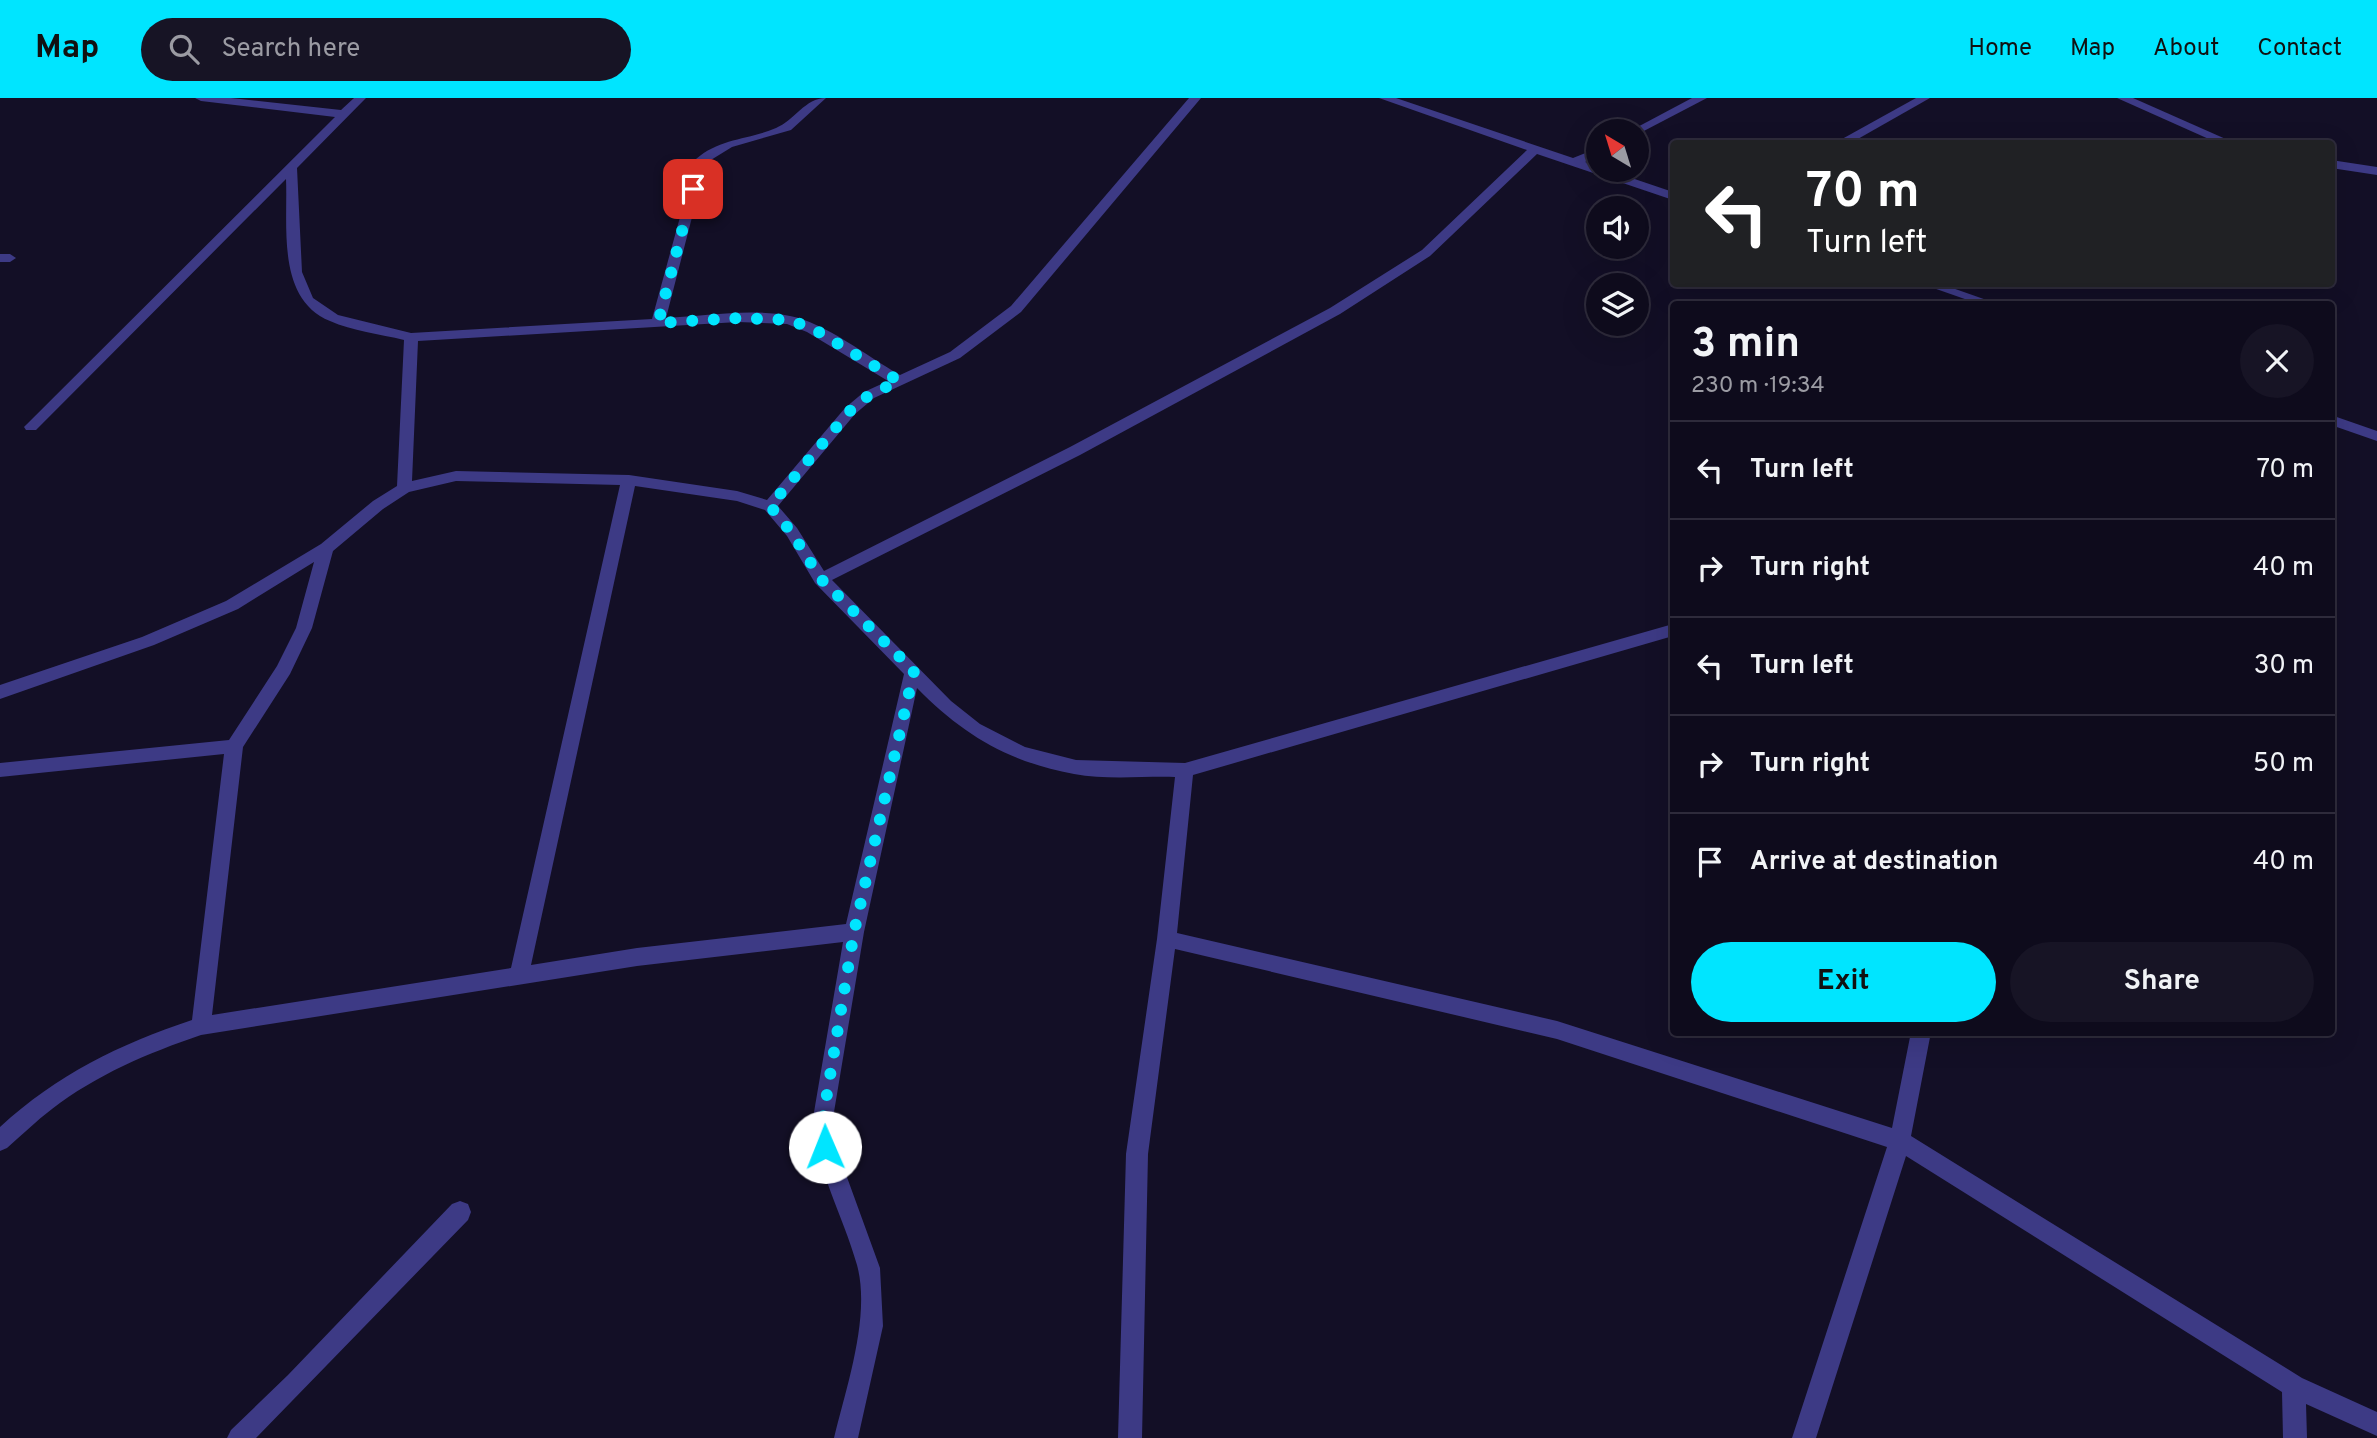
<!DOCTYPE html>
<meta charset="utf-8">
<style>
:root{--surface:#0e0b1c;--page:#171425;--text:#f1f3f6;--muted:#9b9ba3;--line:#2e2b3b;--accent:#00e5ff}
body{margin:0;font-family:Overpass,sans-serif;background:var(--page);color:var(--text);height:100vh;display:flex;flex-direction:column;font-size:26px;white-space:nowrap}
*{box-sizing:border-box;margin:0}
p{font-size:23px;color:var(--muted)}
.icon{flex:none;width:38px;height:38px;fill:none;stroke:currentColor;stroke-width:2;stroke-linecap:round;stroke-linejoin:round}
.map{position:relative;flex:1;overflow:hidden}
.side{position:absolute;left:1670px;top:203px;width:665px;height:735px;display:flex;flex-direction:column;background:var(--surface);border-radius:7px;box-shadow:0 7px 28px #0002,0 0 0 2px var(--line)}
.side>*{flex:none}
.guide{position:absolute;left:1670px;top:42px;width:665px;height:147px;border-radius:7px;box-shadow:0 7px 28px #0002,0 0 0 2px var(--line);background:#202124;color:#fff;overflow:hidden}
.needle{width:46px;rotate:322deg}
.controls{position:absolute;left:1586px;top:21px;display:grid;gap:14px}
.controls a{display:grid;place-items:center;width:63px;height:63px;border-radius:50%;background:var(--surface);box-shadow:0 7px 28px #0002,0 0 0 2px var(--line);font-size:35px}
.pin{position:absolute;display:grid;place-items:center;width:60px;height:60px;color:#fff;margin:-30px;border-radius:14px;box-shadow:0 4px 10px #0006}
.me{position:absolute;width:77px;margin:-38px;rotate:359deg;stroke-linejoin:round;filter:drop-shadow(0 0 5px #0008)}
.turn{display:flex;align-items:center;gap:24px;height:147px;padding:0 21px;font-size:32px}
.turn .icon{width:91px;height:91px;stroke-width:2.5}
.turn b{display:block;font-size:49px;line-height:60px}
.round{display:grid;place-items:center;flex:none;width:74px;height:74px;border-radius:37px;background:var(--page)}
.summary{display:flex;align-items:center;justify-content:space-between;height:119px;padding:0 21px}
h1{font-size:42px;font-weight:700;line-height:52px}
.button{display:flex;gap:14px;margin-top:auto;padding:14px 21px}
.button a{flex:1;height:80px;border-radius:42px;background:var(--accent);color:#111;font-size:28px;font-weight:700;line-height:80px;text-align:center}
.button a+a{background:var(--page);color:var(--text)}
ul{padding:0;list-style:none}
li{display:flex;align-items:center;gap:21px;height:98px;padding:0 21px;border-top:2px solid var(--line)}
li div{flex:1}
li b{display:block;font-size:26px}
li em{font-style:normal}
header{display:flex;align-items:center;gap:42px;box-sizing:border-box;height:98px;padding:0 35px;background:var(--accent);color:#111}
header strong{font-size:33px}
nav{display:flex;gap:38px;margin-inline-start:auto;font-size:24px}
.search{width:490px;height:63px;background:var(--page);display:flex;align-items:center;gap:18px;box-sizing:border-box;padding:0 24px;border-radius:38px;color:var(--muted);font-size:26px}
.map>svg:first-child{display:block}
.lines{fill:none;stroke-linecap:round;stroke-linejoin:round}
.street{fill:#3d3a85;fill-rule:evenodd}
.route{stroke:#00e5ff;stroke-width:12;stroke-dasharray:0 21.6}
</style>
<header>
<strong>Map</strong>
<div class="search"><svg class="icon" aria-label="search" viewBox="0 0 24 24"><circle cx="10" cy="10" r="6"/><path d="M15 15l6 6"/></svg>Search here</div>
<nav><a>Home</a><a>Map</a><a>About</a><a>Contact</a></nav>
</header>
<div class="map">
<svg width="2377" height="1340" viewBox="0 0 2377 1340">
<rect width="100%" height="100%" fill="#130f26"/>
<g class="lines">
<!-- street -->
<g class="street">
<path d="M195 0H231L341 12 354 0H366L297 70 302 174 313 200 338 217 411 235 652 221 696 61C720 40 748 42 776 30 795 22 805 0 826 0L791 32 732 49 706 65 666 220C706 218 751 210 790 218 826 225 868 259 900 277L950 254 1011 208 1189 0H1201L1021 214 960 260 874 300 855 316 778 408 797 430 824 473 1070 349 1330 210 1422 152 1527 52 1379 0H1396L1573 60 1598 50V58L1585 64 1598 68V72H1608L1673 94V102L1537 56 1430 158 1340 216 1080 357 832 482 951 603 980 626 1025 649 1076 662 1185 665 1673 526V538L1193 677 1177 835 1557 923 1892 1030 1911 934H1931L1911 1038 2302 1280 2377 1314V1338L2306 1306 2307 1340H2283L2282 1294 1906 1058 1816 1340H1792L1887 1049 1557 941 1175 851 1148 1056 1142 1340H1118L1126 1056 1157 841 1175 679C1143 678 1106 682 1074 676 1009 664 963 637 917 590L864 834 833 1020 836 1049 880 1170 883 1228 858 1340H834C846 1290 871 1218 857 1167 843 1117 816 1072 813 1020L843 844 637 868 201 937C148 955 96 977 52 1011 36 1023 22 1037 7 1050L0 1053V1029C58 976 118 947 192 922L224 656 0 679V665L229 642 277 568 296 530 314 464 238 511 154 547 0 601V587L142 539 226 503 321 446 373 403 397 388 404 242C380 236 352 233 330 223 276 201 288 128 286 81L36 332H26L24 329 335 19 201 3ZM738 224 787 226 807 234 888 283 864 294 845 310 767 402 737 393 629 377 456 373 412 383 418 243ZM456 383 620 387 511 870 212 917 243 649 290 576 312 530 333 453 383 411 409 394ZM635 388 737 403 765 412 787 438 815 485 904 576 846 826 637 850 531 867Z"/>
<path d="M1692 0H1707L1640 35 1630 33Z"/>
<path d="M1916 0H1930L1849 46H1833Z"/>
<path d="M2117 0H2133L2237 46H2220Z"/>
<path d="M2331 62 2377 69V77L2331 70Z"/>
<path d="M0 156H10L16 160 10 164H0Z"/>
<path d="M1922 186H1941L1998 206H1979Z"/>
<path d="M2331 317 2377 333V343L2331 327Z"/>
<path d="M460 1103 468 1106 471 1114 468 1122 256 1340H227L231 1332 288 1277 452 1106Z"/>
</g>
</g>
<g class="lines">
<!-- route -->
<path class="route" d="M693 91 658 225 738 220 789 222 812 230 899 283 869 297 850 313 770 408 792 435 821 481 914 573 854 834 823 1020 825 1049"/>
</g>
</svg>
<div class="controls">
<a><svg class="needle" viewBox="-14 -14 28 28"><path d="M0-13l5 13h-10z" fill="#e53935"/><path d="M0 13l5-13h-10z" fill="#9b9ba3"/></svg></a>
<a><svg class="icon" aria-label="sound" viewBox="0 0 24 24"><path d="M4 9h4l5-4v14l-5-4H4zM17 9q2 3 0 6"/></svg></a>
<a><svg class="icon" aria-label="layers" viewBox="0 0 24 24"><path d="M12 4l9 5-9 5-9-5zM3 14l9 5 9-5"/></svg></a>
</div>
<div class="pin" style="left:693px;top:91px;background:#d93025"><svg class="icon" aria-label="arrive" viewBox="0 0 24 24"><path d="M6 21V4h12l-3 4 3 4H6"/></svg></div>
<svg class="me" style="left:825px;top:1049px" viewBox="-20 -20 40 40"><circle r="19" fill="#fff"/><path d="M0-13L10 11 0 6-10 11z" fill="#00e5ff"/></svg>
<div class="guide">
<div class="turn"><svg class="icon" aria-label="left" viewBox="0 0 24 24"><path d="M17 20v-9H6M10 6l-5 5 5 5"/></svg><div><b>70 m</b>Turn left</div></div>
</div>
<section class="side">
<div class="summary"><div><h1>3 min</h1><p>230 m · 19:34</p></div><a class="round"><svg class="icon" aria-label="close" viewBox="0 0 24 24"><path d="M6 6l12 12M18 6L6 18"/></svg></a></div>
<ul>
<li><svg class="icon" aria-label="left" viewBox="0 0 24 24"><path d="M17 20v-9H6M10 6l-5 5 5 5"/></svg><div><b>Turn left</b></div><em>70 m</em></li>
<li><svg class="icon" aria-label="right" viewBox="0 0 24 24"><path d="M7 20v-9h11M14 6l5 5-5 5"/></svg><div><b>Turn right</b></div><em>40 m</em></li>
<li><svg class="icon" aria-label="left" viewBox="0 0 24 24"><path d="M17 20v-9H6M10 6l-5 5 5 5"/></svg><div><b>Turn left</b></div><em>30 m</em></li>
<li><svg class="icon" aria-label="right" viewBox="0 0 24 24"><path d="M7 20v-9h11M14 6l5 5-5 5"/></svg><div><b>Turn right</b></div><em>50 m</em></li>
<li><svg class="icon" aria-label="arrive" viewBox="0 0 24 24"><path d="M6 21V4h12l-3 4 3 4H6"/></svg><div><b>Arrive at destination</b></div><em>40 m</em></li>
</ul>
<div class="button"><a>Exit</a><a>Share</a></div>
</section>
</div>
